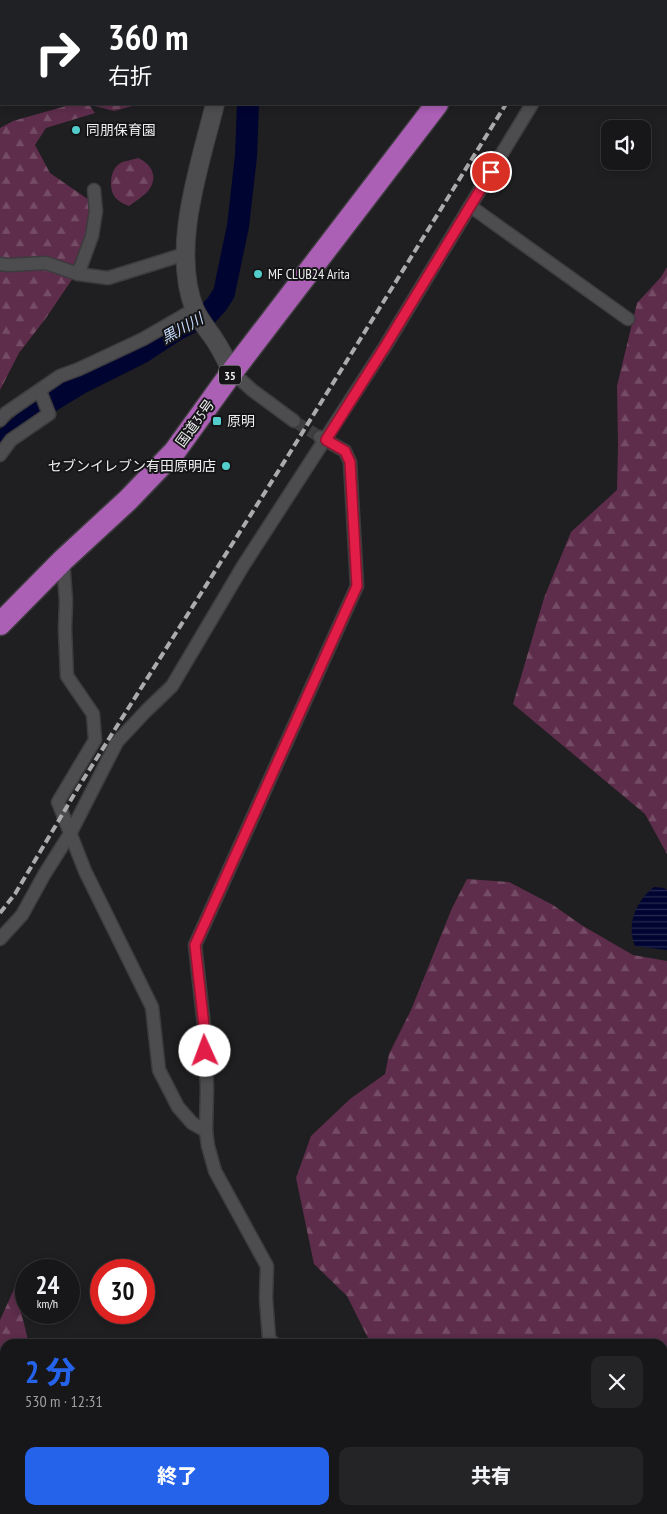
<!DOCTYPE html>
<html lang="ja">
<meta charset="utf-8">
<style>
:root{--surface:#171618;--page:#242325;--text:#f1f3f6;--muted:#9e9fa2;--line:#363537;--accent:#2563eb}
body{margin:0;font-family:"PT Sans Narrow","Noto Sans JP",sans-serif;background:var(--page);color:var(--text);height:100vh;display:flex;flex-direction:column;font-size:19px;white-space:nowrap}
*{box-sizing:border-box;margin:0}
p{font-size:16px;color:var(--muted)}
.icon{flex:none;width:28px;height:28px;fill:none;stroke:currentColor;stroke-width:2;stroke-linecap:round;stroke-linejoin:round}
.map{position:relative;flex:1;overflow:hidden}
.sheet{position:absolute;left:0px;top:1339px;width:668px;height:176px;display:flex;flex-direction:column;background:var(--surface);border-radius:15px 15px 0 0;box-shadow:0 2px 8px #0003,0 0 0 1px var(--line)}
.sheet>*{flex:none}
.banner{position:absolute;left:0px;top:0px;width:668px;height:105px;box-shadow:0 2px 8px #0003,0 0 0 1px var(--line);background:#202124;color:#fff;overflow:hidden}
.fabs{position:absolute;left:601px;top:120px;display:grid;gap:10px}
.fabs a{display:grid;place-items:center;width:50px;height:50px;border-radius:10px;background:var(--surface);box-shadow:0 2px 8px #0003,0 0 0 1px var(--line);font-size:25px}
.speed{position:absolute;left:15px;top:1259px;display:flex;gap:10px;font-size:25px;font-weight:700;text-align:center}
.speed>*{display:grid;place-content:center;width:65px;height:65px;border-radius:50%;background:var(--surface);box-shadow:0 2px 8px #0003,0 0 0 1px var(--line);line-height:1}
.speed small{font-size:12px;font-weight:400}
.speed .limit{border:8px solid #d22;background:#fff;color:#111}
.pin{position:absolute;display:grid;place-items:center;width:42px;height:42px;color:#fff;margin:-21px;border:2px solid #fff;border-radius:50%;box-shadow:0 1px 5px #0007}
.me{position:absolute;width:55px;margin:-28px;rotate:358deg;stroke-linejoin:round;filter:drop-shadow(0 0 4px #0008)}
.turn{display:flex;align-items:center;gap:18px;height:105px;padding:0 25px;font-size:22px}
.turn .icon{width:65px;height:65px;stroke-width:2.5}
.turn b{display:block;font-size:35px;line-height:42px}
.round{display:grid;place-items:center;flex:none;width:52px;height:52px;border-radius:10px;background:var(--page)}
.overview{display:flex;align-items:center;justify-content:space-between;height:85px;padding:0 25px}
h1{font-size:30px;font-weight:800;line-height:38px;color:var(--accent)}
.action{display:flex;gap:10px;margin-top:auto;padding:10px 25px}
.action a{flex:1;height:58px;border-radius:10px;background:var(--accent);color:#fff;font-size:20px;font-weight:800;line-height:58px;text-align:center}
.action a+a{background:var(--page);color:var(--text)}
.map>svg:first-child{display:block}
.forest{fill:url(#forest-firs)}
.water{fill:url(#water-rules)}
.lines{fill:none;stroke-linecap:round;stroke-linejoin:round}
.river{stroke:#000431;stroke-width:22}
.street-tunnel{stroke:#3e3d3f;stroke-width:12;stroke-dasharray:12 6;stroke-linecap:butt}
.street-casing{stroke:#3c3b3d;stroke-width:15}
.secondary-casing{stroke:#3c3b3d;stroke-width:20}
.highway-casing{stroke:#3c3b3d;stroke-width:25}
.street{stroke:#4d4c4f;stroke-width:12}
.secondary{stroke:#4d4c4f;stroke-width:18}
.highway{stroke:#ab5fb5;stroke-width:22}
.rail{stroke:#abaaac;stroke-width:4;stroke-dasharray:8 4;stroke-linecap:butt}
.route-casing{stroke:#92132f;stroke-width:12}
.route{stroke:#e11d48;stroke-width:9}
.poi-dot{fill:#53cdcb;stroke:#151517;stroke-width:2}
.labels{text-anchor:middle;dominant-baseline:central;stroke-width:4;stroke-linejoin:round;paint-order:stroke}
.shield{fill:#151517;stroke:#aeadaf;stroke-width:1}
.shield-label{font-size:12px;font-weight:bold;fill:#efeef0}
.poi-label{font-size:14px;fill:#efeef0;stroke:#151517;text-anchor:start}
.street-label{font-size:14px;fill:#efeef0;stroke:#151517}
.water-label{font-size:15px;font-style:italic;fill:#c3d8f8;stroke:#151517}
</style>
<div class="map">
<svg width="667" height="1514" viewBox="0 0 667 1514">
<defs>
<pattern id="forest-firs" width="22" height="20" patternUnits="userSpaceOnUse" patternTransform="scale(1.25)"><rect width="22" height="20" fill="#5d2d4b"/><path d="M5 1l3.5 6h-7zM16 11l3.5 6h-7z" fill="#754c65"/></pattern>
<pattern id="water-rules" width="6" height="5" patternUnits="userSpaceOnUse" patternTransform="scale(1.25)"><rect width="6" height="5" fill="#000431"/><path d="M0 2.5h6" fill="none" stroke="#26294f"/></pattern>
</defs>
<rect width="100%" height="100%" fill="#1f1e20"/>
<!-- forest -->
<g class="forest">
<path d="M73 104 90 106 95 113 46 128 35 145 50 173 89 200V227L73 278 46 318 19 353 0 390V128L13 121Z"/>
<path d="M95 104H140L114 111 95 106Z"/>
<path d="M138 158C152 164 159 178 148 191 145 195 133 203 129 206 125 204 121 203 118 200 108 193 109 171 119 164 123 161 132 160 138 158Z"/>
<path d="M667 267V854L645 814 513 704 544 598 571 532 617 490 618 445 617 386 637 303 661 277Z"/>
<path d="M467 879 509 882 553 905 583 926 633 955 667 961V1409L663 1410 662 1344H377L368 1338 347 1296 314 1264 296 1178 311 1136 350 1099 385 1074 389 1054 411 1010 452 908Z"/>
<path d="M15 1287 29 1344H5V1510H59V1514H0V1320Z"/>
</g>
<!-- water -->
<path class="water" d="M654 887 664 888 667 890V950L635 946C626 924 636 901 654 887Z"/>
<g class="lines">
<!-- river -->
<g class="river">
<path d="M259 1V0"/>
<path d="M0 444 46 404 79 384 141 353 176 330 208 314 217 304 224 293 238 226 246 156 248 104"/>
</g>
<!-- street-tunnel -->
<path class="street-tunnel" d="M294 421 320 437"/>
<defs>
<g id="street">
<path d="M643 0 645 1"/>
<path d="M593 1 594 0"/>
<path d="M666 23 667 24"/>
<path d="M470 206 628 319"/>
<path d="M0 264 8 265 46 263 78 274 108 278 185 254"/>
<path d="M78 274 92 236 96 211 94 190"/>
<path d="M232 372 252 390 294 421"/>
<path d="M0 420 6 413 60 376 79 369 143 339 195 309"/>
<path d="M0 455 11 440 49 414 40 391"/>
<path d="M63 560 66 601 65 629 67 676 93 714 95 740 58 802 85 871 152 1007 159 1070 178 1107 192 1123 206 1131"/>
<path d="M0 939 22 915 44 875 71 832 117 742 146 711 172 686 243 566 386 345 532 104"/>
<path d="M274 1344 269 1338 266 1298 267 1266 215 1171 208 1146 206 1131 207 1088 204 1026 195 945 357 586 350 462 345 451 320 437"/>
<path d="M0 1492 5 1498"/>
<path d="M12 1510 14 1514"/>
<path d="M518 1510 524 1514"/>
<path d="M661 1510 666 1514"/>
<path d="M362 1514 364 1510"/>
</g>
<g id="secondary">
<path d="M239 1V0"/>
<path d="M215 104C200 165 170 249 195 310 200 321 209 331 216 342 222 351 227 362 232 372"/>
</g>
<g id="highway">
<path d="M515 1 516 0"/>
<path d="M0 624 63 560 128 500 175 451 232 372 437 104"/>
</g>
</defs>
<!-- street casing -->
<use href="#street" class="street-casing"/>
<!-- secondary casing -->
<use href="#secondary" class="secondary-casing"/>
<!-- highway casing -->
<use href="#highway" class="highway-casing"/>
<!-- street -->
<use href="#street" class="street"/>
<!-- secondary -->
<use href="#secondary" class="secondary"/>
<!-- highway -->
<use href="#highway" class="highway"/>
<!-- rail -->
<g class="rail">
<path d="M570 1V0"/>
<path d="M0 913 15 894 81 783 286 459 506 104"/>
</g>
</g>
<g class="lines">
<defs>
<path id="route" d="M205 1051 204 1026 195 945 357 586 350 462 345 451 326 440 386 345 491 172"/>
</defs>
<!-- route casing -->
<use href="#route" class="route-casing"/>
<!-- route -->
<use href="#route" class="route"/>
</g>
<!-- markers -->
<g class="poi-dot">
<circle cx="76" cy="130" r="5"/>
<circle cx="258" cy="274" r="5"/>
<rect x="212" y="416" width="10" height="10" rx="2.5"/>
<circle cx="226" cy="466" r="5"/>
</g>
<g class="labels">
<!-- shield labels -->
<rect class="shield" x="219" y="365.5" width="22" height="19" rx="4"/>
<g class="shield-label">
<text x="230" y="375">35</text>
</g>
<!-- poi labels -->
<g class="poi-label">
<text x="86" y="130">同朋保育園</text>
<text x="268" y="274">MF CLUB24 Arita</text>
<text x="227" y="421">原明</text>
<text x="216" y="466" text-anchor="end">セブンイレブン有田原明店</text>
</g>
<!-- street labels -->
<g class="street-label">
<text transform="translate(195 423) rotate(-54)">国道35号</text>
</g>
<!-- water labels -->
<g class="water-label">
<text transform="translate(182 328) rotate(-29)">黒川川</text>
</g>
</g>
</svg>
<div class="fabs">
<a><svg class="icon" aria-label="sound" viewBox="0 0 24 24"><path d="M4 9h4l5-4v14l-5-4H4zM17 9q2 3 0 6"/></svg></a>
</div>
<div class="speed"><div>24<small>km/h</small></div><div class="limit">30</div></div>
<div class="pin" style="left:491px;top:172px;background:#d93025"><svg class="icon" aria-label="arrive" viewBox="0 0 24 24"><path d="M6 21V4h12l-3 4 3 4H6"/></svg></div>
<svg class="me" style="left:205px;top:1051px" viewBox="-20 -20 40 40"><circle r="19" fill="#fff"/><path d="M0-13L10 11 0 6-10 11z" fill="#e11d48"/></svg>
<div class="banner">
<div class="turn"><svg class="icon" aria-label="right" viewBox="0 0 24 24"><path d="M7 20v-9h11M14 6l5 5-5 5"/></svg><div><b>360 m</b>右折</div></div>
</div>
<section class="sheet">
<div class="overview"><div><h1>2 分</h1><p>530 m · 12:31</p></div><a class="round"><svg class="icon" aria-label="close" viewBox="0 0 24 24"><path d="M6 6l12 12M18 6L6 18"/></svg></a></div>
<div class="action"><a>終了</a><a>共有</a></div>
</section>
</div>
